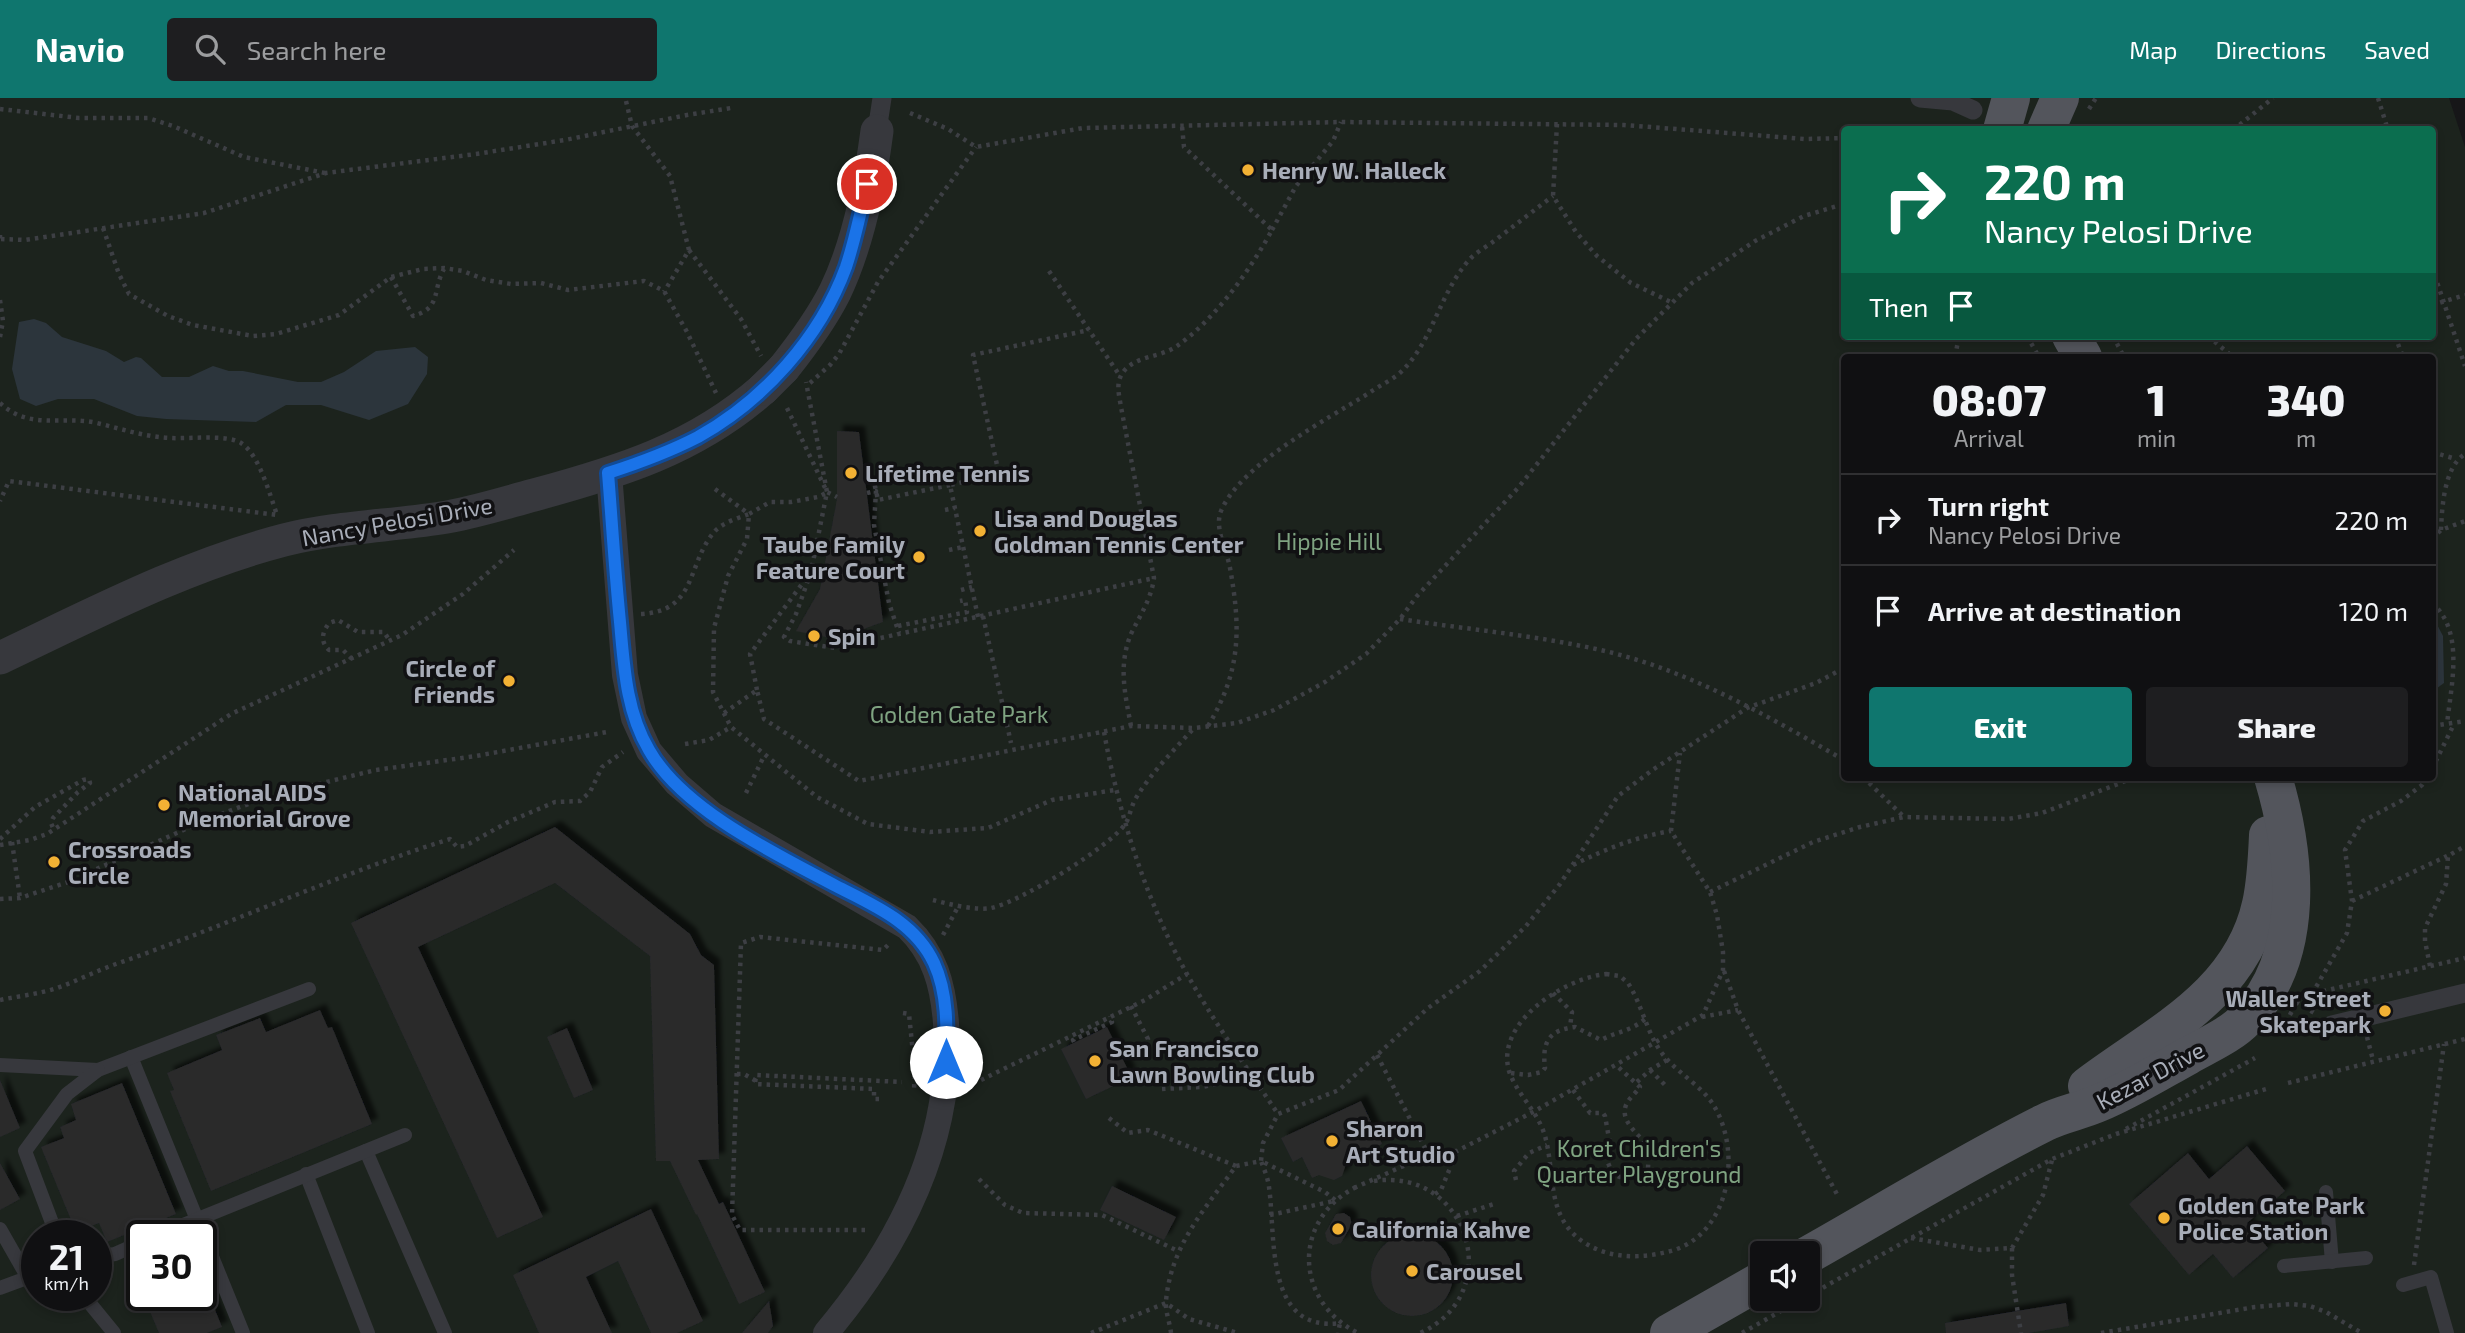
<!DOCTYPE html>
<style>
:root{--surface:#101012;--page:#1e1e20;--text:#f1f3f6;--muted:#9c9d9f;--line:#303032;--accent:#0f766e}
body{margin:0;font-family:"Exo 2",sans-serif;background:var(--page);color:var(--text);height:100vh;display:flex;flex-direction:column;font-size:26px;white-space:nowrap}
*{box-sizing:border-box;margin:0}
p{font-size:23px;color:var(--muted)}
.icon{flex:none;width:38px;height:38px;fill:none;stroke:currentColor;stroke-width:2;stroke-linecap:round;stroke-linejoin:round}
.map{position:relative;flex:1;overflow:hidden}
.details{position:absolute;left:1841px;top:256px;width:595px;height:427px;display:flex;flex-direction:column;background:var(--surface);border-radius:7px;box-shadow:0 4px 10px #0003,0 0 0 2px var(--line)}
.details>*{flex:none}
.hud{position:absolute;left:1841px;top:28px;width:595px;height:214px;border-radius:7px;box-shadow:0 4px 10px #0003,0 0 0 2px var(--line);background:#0b6e4f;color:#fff;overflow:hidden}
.fabs{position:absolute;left:1750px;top:1143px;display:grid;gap:14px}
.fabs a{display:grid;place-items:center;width:70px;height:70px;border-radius:7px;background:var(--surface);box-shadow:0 4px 10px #0003,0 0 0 2px var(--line);font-size:35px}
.speed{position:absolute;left:21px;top:1122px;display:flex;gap:14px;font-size:35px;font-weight:700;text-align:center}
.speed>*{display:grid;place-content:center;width:91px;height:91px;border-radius:50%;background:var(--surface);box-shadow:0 4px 10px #0003,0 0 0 2px var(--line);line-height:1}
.speed small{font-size:18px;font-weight:400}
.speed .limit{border:4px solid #111;border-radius:10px;background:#fff;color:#111}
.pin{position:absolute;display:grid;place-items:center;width:60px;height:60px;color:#fff;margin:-30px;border:4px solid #fff;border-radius:50%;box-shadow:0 2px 7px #0007}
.me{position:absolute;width:77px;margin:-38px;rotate:0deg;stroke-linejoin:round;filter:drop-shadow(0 0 5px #0008)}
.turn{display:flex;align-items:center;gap:24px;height:147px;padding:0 28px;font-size:32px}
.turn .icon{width:91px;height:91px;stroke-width:2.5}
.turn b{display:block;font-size:49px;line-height:60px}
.then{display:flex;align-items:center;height:66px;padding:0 28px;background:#0003;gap:14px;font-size:26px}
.eta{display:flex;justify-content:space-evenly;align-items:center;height:119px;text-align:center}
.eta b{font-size:42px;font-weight:800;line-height:49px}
.primary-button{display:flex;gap:14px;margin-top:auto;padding:14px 28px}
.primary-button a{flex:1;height:80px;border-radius:7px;background:var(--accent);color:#fff;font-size:28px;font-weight:800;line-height:80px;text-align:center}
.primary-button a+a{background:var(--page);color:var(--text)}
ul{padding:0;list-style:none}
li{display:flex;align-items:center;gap:21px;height:91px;padding:0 28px;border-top:2px solid var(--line)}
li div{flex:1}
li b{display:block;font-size:26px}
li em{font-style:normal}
header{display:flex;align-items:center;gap:42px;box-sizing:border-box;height:98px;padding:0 35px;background:var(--accent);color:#fff}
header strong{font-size:33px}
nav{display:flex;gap:38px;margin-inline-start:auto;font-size:24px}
.search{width:490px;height:63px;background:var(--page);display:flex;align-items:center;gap:18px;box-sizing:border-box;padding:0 24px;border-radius:7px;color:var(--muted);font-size:26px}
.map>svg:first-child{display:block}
.green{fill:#1c231d;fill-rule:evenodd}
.water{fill:#2c353c}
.building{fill:#29292c;filter:url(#shadow)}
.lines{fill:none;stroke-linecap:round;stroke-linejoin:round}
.path{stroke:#3d3f44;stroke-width:4.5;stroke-dasharray:3.5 5;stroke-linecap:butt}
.service{stroke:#37383d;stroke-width:14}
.pedestrian{stroke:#37383d;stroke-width:19}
.minor{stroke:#37383d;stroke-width:26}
.tertiary{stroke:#37383d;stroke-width:33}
.primary{stroke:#53555c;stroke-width:38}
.tertiary-bridge{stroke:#37383d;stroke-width:33}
.route-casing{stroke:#114b97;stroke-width:18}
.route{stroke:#1a73e8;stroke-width:12}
.poi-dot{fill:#f2b134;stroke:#111113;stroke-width:2.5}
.labels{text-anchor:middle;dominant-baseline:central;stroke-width:7;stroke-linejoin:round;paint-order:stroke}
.poi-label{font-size:23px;font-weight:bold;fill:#a8adb8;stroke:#111113;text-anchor:start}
.street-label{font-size:23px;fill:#a8adb8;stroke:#111113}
.park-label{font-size:23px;fill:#7fa381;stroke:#111113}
</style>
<header>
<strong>Navio</strong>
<div class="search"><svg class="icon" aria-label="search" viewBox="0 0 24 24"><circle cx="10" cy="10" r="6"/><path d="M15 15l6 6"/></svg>Search here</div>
<nav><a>Map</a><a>Directions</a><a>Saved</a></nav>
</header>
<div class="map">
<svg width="2465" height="1235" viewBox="0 0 2465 1235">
<defs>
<filter id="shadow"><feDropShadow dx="6" dy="-6" stdDeviation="2" flood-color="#0009"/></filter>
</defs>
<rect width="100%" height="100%" fill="#161618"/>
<!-- green -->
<path class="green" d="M0 0H2449L2465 49V1235H0ZM1844 32H2432V238H1844ZM1844 259H2432V679H1844ZM37 1138H96V1197H37ZM142 1138H201V1197H142ZM1762 1155H1808V1200H1762Z"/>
<!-- water -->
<g class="water">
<path d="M34 221 46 225 62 239 106 253 124 264 136 259 141 260 162 279H189L213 268 229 273H243L298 284H321L344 274 376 253 415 249 428 259 427 276 408 306 369 322 321 307H286L256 324 166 321 137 318 94 301H58L36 308 20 301 12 271 19 224Z"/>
<path d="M2433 519 2443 538 2444 585 2433 593Z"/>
</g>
<!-- building -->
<g class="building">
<path d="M837 333 859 334 883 524 836 541 796 533 820 491 837 401Z"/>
<path d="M555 729 690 836 701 857 714 867 719 1061 698 1062 719 1106 723 1104 765 1194 739 1206 697 1116 696 1117 670 1063H656L650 858 555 785 418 849 543 1119 497 1140 351 825Z"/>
<path d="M320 912 328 930 332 929 372 1026 211 1093 170 993 174 992 167 975 222 952 216 937 260 920 266 934Z"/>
<path d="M1107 929 1130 976 1120 981 1122 984 1086 1001 1061 951Z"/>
<path d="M567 930 593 992 574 1000 547 939Z"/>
<path d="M0 982 20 1030 0 1039Z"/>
<path d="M122 985 176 1116 107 1144 99 1125 76 1134 41 1049 64 1040 60 1029 76 1022 71 1006Z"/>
<path d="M1361 1003 1382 1046 1347 1063 1342 1078 1334 1082 1319 1077 1312 1080 1302 1059 1293 1064 1281 1040Z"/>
<path d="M2247 1048 2285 1093 2247 1125 2268 1150 2233 1180 2213 1156 2189 1177 2129 1106 2188 1055 2209 1081Z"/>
<path d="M0 1065 20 1101 0 1112Z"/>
<path d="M1112 1088 1176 1119 1164 1142 1100 1112Z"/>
<path d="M651 1111 703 1223 677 1235H651L618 1163 586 1179 612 1235H539L513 1177Z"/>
<path d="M1344 1115 1350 1119 1352 1126 1341 1145 1333 1147 1327 1143 1325 1135 1336 1116Z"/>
<circle cx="1412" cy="1177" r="41"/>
<path d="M143 1197H209L222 1229 207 1235H159Z"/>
<path d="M769 1203 773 1228 768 1235H742Z"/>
<path d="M2066 1205 2069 1228 2029 1235H1946L1945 1225Z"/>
</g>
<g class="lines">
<!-- path -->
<g class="path">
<path d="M2378 0 2388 32"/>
<path d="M626 3 632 28 670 78 689 152 664 194"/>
<path d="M0 11 79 20H148L173 28 244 59 325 75"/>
<path d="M2089 11 2096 0"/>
<path d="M910 15 948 31 976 49 1083 30 1341 24 1624 27 1805 41 1844 40"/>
<path d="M1557 26 1553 98 1576 134 1597 158 1631 185 1673 205"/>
<path d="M2233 32 2273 0"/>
<path d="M103 130 119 176 129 196 168 218 193 227 253 238 276 236 339 217 391 179 423 171 444 170 463 173 486 182 511 186 541 185 568 192 644 183 664 193 687 234 716 295"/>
<path d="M1272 132 1296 88 1333 43 1341 24"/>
<path d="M0 137V144"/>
<path d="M1 141 25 142 204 115 326 75 476 56 565 42 687 17 731 10"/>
<path d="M689 152 741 221 761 258"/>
<path d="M2432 169 2465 268"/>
<path d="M1049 173 1120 278"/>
<path d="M391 179 413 218C442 210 432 192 444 171"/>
<path d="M0 202 3 223 0 239"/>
<path d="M2432 207 2465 197"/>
<path d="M2027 238 2039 259"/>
<path d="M2113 238 2124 259"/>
<path d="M2208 238 2233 259"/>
<path d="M2395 238 2403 259"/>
<path d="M1955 259 1959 238"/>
<path d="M810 285 830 267 839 256 878 184 976 49"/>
<path d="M0 305C30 333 62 317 97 325 122 331 145 339 171 340 189 341 226 336 241 345 259 356 270 397 277 417L9 383 0 403"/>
<path d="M787 310 827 394 837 399"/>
<path d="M2432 354 2456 361"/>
<path d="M873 379 878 402 950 387"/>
<path d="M715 391 749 416 770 404H791L818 399 826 395"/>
<path d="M867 395 876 393 874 427 889 505 899 535"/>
<path d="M945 412 955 410"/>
<path d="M2441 432C2442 409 2444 369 2465 356"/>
<path d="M2432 441 2441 432 2465 423"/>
<path d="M949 452 963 449"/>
<path d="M811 474 796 516 784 539 790 543 835 550 1154 480"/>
<path d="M961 492 972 489"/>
<path d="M2432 505C2465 533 2451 588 2447 626"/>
<path d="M641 516C698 513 686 466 715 433 724 424 738 420 749 416L747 441 728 478 714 530 713 594 731 629 817 699 868 726 930 734 988 730 1052 702 1115 692"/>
<path d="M983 518 1011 645"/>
<path d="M978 519 950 387 999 376 973 257 1089 232"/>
<path d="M1400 521C1465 531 1532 537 1596 551 1685 570 1766 617 1844 662"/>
<path d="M898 528 967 514 965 502 960 503"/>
<path d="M352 561 343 552H329C320 543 322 535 329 525L338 522 358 534H384L390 543"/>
<path d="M757 592 750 556 811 474 827 394 806 284"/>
<path d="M724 615 757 592 764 621 859 683 1131 628 1194 630 1237 625 1274 612 1325 584 1366 556 1400 521 1417 498 1518 390 1636 241 1692 185 1755 143 1804 118 1844 106"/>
<path d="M1131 628C1125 596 1118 567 1131 536 1140 517 1151 502 1154 480L1121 309C1119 296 1115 284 1124 273 1137 257 1160 260 1177 248 1215 221 1249 174 1272 132L1184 49 1182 28"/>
<path d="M1208 628C1241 573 1241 531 1230 470 1227 453 1214 430 1221 413 1241 366 1326 322 1369 295 1380 287 1395 281 1404 271 1434 239 1440 195 1469 162 1475 155 1486 149 1494 143 1514 128 1533 113 1553 98"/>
<path d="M2432 628 2465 623"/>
<path d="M1104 634C1119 716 1146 803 1187 876 1214 924 1247 970 1278 1016"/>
<path d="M685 646 709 642 731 629"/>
<path d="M2432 671 2454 626"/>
<path d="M1863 679 1904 719"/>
<path d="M746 695 764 658"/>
<path d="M0 741 35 709 83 682 89 681 90 685 78 694 53 720 51 725 54 732"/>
<path d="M12 744 20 800"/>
<path d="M0 747 30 742 47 736 231 616 402 537 463 496 514 452"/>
<path d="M1573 767C1606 751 1635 739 1671 733"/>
<path d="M1710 794 1813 744 1860 729 1904 719 2008 721 2042 715 2136 679"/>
<path d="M0 801 20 800 68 784 210 720 273 697 376 672 476 658 607 634"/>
<path d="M933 802C948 806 977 813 991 810 1020 804 1110 749 1126 725 1130 718 1131 708 1136 700 1151 675 1174 652 1194 630"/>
<path d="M2352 803 2447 758"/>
<path d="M943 837 959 807"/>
<path d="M2430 868 2425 843V830L2446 786 2448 758 2465 748"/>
<path d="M1724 873 1738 912 1839 1100"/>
<path d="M1606 876 1620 878 1628 885C1641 905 1646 931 1659 951 1674 974 1701 986 1714 1008 1742 1054 1730 1134 1674 1152 1644 1161 1609 1162 1582 1143 1547 1118 1555 1079 1546 1042 1540 1015 1517 997 1509 973 1495 924 1565 880 1606 876Z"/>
<path d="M1553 895 1572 914 1570 929"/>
<path d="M2312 896 2347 835 2352 803 2345 752 2363 723 2401 703 2422 687 2427 679"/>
<path d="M2298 899 2465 860"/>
<path d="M0 902C19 898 39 896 57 890 77 883 96 873 116 866 228 827 336 777 450 741L457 749 465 748 508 724 555 704 580 703 590 694 602 669 623 654"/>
<path d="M2296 904 2316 916"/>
<path d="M1131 908 1148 941 1144 954"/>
<path d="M903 915 909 916 915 975 914 991"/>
<path d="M1702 919 1738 912"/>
<path d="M2282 932 2293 911"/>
<path d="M2367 939 2373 962"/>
<path d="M1074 944 1073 942 1112 924 1110 918"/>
<path d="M1377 957 1426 1052"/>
<path d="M1650 972 1665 987"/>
<path d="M1511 975 1528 977 1542 974 1545 970C1542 945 1548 932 1575 929L1601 942C1616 934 1631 933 1645 921"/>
<path d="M737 976H744L756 983"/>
<path d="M981 982 1145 902 1187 876"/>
<path d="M1637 984 1650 972 1667 962"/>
<path d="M2288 985 2465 941"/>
<path d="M1162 991 1202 989 1253 978"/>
<path d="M1573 992 1590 1015H1603L1605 1018 1610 1046 1607 1062 1612 1075C1626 1084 1639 1082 1648 1070L1649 1052C1642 1037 1619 1025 1626 1007 1629 1000 1636 995 1640 989L1617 968"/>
<path d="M879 1001H874V991L755 986 756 977 902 984"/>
<path d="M1109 1020 1128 1035 1148 1032 1236 1068"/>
<path d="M2126 1031 2255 960"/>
<path d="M979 1081 1005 1107 1023 1115 1102 1117 1178 1153"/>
<path d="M1516 1082 1514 1073 1529 1055 1547 1047"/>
<path d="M1374 1083C1469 1069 1507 1196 1420 1235"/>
<path d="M1356 1089C1292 1122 1294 1203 1358 1235"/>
<path d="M1354 1090 1408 1066 1426 1052 1457 1053 1533 1014 1703 917 1723 872V854L1717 817 1710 794 1671 733 1680 655"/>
<path d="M1435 1096 1441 1092 1457 1053"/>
<path d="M1335 1102 1325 1094 1261 1063C1264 1071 1268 1080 1269 1089 1276 1137 1264 1235 1340 1225L1338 1235"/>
<path d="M1270 1117 1334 1103"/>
<path d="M1457 1118 1497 1105"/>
<path d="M865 1132H740L732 1117 741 845 760 839 883 852 888 847"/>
<path d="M1911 1140 1980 1152 2012 1150 2043 1097 2052 1062"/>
<path d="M2012 1150V1177L2021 1235"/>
<path d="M2414 1167 2444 946"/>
<path d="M1808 1198 2052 1061 2116 1036 2266 991"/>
<path d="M1091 1235 1166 1205 1189 1221 1238 1235"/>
<path d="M1171 1235C1170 1225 1165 1213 1166 1203 1171 1147 1205 1111 1236 1068L1261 1063 1263 1045 1278 1016 1339 992 1428 910 1480 873 1526 828 1560 786 1618 698 1651 673 1747 610 1816 585 1844 570"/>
<path d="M1742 1235 1804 1200"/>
<path d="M2101 1235 2255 1209 2291 1206 2310 1208 2326 1214 2362 1235"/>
</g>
<!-- service -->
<g class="service">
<path d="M131 959 243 1235"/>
<path d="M0 967 98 972 309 891"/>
<path d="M366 1053 445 1235"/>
<path d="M306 1076 368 1235"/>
<path d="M2326 1094 2332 1164"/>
<path d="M0 1131 28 1180"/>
<path d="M57 1138 25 1053 67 996 98 972"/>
<path d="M156 1138 405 1037"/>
<path d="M96 1159 115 1156 142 1144"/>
<path d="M2284 1168 2366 1160"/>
<path d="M2403 1187 2431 1179 2447 1235"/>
<path d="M0 1190 35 1177"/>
<path d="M83 1197 114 1235"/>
</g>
<!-- pedestrian -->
<g class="pedestrian">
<path d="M1920 0 1953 3 1973 12"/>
<path d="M877 33 882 0"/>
<path d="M2332 927 2465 895"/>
</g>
<!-- minor -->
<path class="minor" d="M609 375 625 577 634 620 649 653 677 686 713 717 907 829C935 856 943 887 946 925 954 1042 899 1148 826 1235"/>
<!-- tertiary -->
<g class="tertiary">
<path d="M784 270C803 246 821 222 835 194 858 146 870 86 877 33"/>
<path d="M0 560C93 516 184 468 284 442 336 429 389 428 441 420 473 415 504 405 534 397 619 374 695 351 763 291"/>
</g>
<!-- primary -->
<g class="primary">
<path d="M2002 32 2011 0"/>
<path d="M2046 32 2060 0"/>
<path d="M2071 238 2083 259"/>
<path d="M2087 988C2154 937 2241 898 2261 806 2266 784 2267 760 2268 737"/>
<path d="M1808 1157C1886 1113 1964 1065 2044 1025 2061 1016 2081 1013 2099 1005 2130 992 2159 974 2188 958 2207 947 2231 937 2246 921 2307 857 2296 756 2273 679"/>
<path d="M1669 1235 1762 1182"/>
</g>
<!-- tertiary-bridge -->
<path class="tertiary-bridge" d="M763 291 784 270"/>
</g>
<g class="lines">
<defs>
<path id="route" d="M867 86C861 113 855 142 846 169 820 240 763 303 698 339 669 354 639 365 608 375 612 425 615 474 620 524 624 568 626 613 649 652 683 712 776 756 836 788 873 807 915 824 934 865 948 895 947 931 946 964"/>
</defs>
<!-- route casing -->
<use href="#route" class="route-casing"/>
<!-- route -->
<use href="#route" class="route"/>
</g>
<!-- markers -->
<g class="poi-dot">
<circle cx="1248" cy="72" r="7"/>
<circle cx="851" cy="375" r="7"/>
<circle cx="980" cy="433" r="7"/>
<circle cx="919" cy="459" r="7"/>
<circle cx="814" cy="538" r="7"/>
<circle cx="509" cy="583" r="7"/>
<circle cx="164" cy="707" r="7"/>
<circle cx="54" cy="764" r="7"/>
<circle cx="2385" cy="913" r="7"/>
<circle cx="1095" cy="963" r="7"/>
<circle cx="1332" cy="1043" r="7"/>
<circle cx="2164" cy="1120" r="7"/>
<circle cx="1338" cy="1131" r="7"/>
<circle cx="1412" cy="1173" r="7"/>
</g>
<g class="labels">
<!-- poi labels -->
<g class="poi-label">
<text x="1262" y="72">Henry W. Halleck</text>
<text x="865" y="375">Lifetime Tennis</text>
<text x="994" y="420">Lisa and Douglas<tspan x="994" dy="26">Goldman Tennis Center</tspan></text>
<text x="905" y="446" text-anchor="end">Taube Family<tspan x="905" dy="26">Feature Court</tspan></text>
<text x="828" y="538">Spin</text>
<text x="495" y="570" text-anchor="end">Circle of<tspan x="495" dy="26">Friends</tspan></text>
<text x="178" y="694">National AIDS<tspan x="178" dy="26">Memorial Grove</tspan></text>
<text x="68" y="751">Crossroads<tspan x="68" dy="26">Circle</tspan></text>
<text x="2371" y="900" text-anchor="end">Waller Street<tspan x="2371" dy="26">Skatepark</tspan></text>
<text x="1109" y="950">San Francisco<tspan x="1109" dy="26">Lawn Bowling Club</tspan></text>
<text x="1346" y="1030">Sharon<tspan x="1346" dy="26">Art Studio</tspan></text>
<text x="2178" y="1107">Golden Gate Park<tspan x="2178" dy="26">Police Station</tspan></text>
<text x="1352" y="1131">California Kahve</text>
<text x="1426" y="1173">Carousel</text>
</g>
<!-- street labels -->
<g class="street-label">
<text transform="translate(397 423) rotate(-10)">Nancy Pelosi Drive</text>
<text transform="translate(2150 977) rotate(-28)">Kezar Drive</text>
</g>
<!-- park labels -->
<g class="park-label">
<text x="1329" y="443">Hippie Hill</text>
<text x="959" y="616">Golden Gate Park</text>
<text x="1639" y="1050">Koret Children's<tspan x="1639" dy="26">Quarter Playground</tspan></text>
</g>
</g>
</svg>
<div class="fabs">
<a><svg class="icon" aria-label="sound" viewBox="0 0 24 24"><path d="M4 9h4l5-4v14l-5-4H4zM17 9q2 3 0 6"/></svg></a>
</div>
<div class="speed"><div>21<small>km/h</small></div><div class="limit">30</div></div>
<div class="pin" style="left:867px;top:86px;background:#d93025"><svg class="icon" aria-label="arrive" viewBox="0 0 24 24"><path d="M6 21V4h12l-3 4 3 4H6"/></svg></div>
<svg class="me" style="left:946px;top:964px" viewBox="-20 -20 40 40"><circle r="19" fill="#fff"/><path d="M0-13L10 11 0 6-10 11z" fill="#1a73e8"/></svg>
<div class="hud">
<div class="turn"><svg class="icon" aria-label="right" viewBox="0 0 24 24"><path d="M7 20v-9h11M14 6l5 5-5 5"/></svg><div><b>220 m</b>Nancy Pelosi Drive</div></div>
<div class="then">Then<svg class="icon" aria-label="arrive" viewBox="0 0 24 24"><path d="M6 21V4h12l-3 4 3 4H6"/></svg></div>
</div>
<section class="details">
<div class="eta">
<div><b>08:07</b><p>Arrival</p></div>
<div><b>1</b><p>min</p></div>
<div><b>340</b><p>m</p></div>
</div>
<ul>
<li><svg class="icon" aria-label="right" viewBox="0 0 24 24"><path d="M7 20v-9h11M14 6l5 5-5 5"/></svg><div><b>Turn right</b><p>Nancy Pelosi Drive</p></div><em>220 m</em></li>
<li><svg class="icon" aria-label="arrive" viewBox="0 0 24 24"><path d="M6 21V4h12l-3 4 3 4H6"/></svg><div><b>Arrive at destination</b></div><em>120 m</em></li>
</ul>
<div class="primary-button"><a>Exit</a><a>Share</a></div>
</section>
</div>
